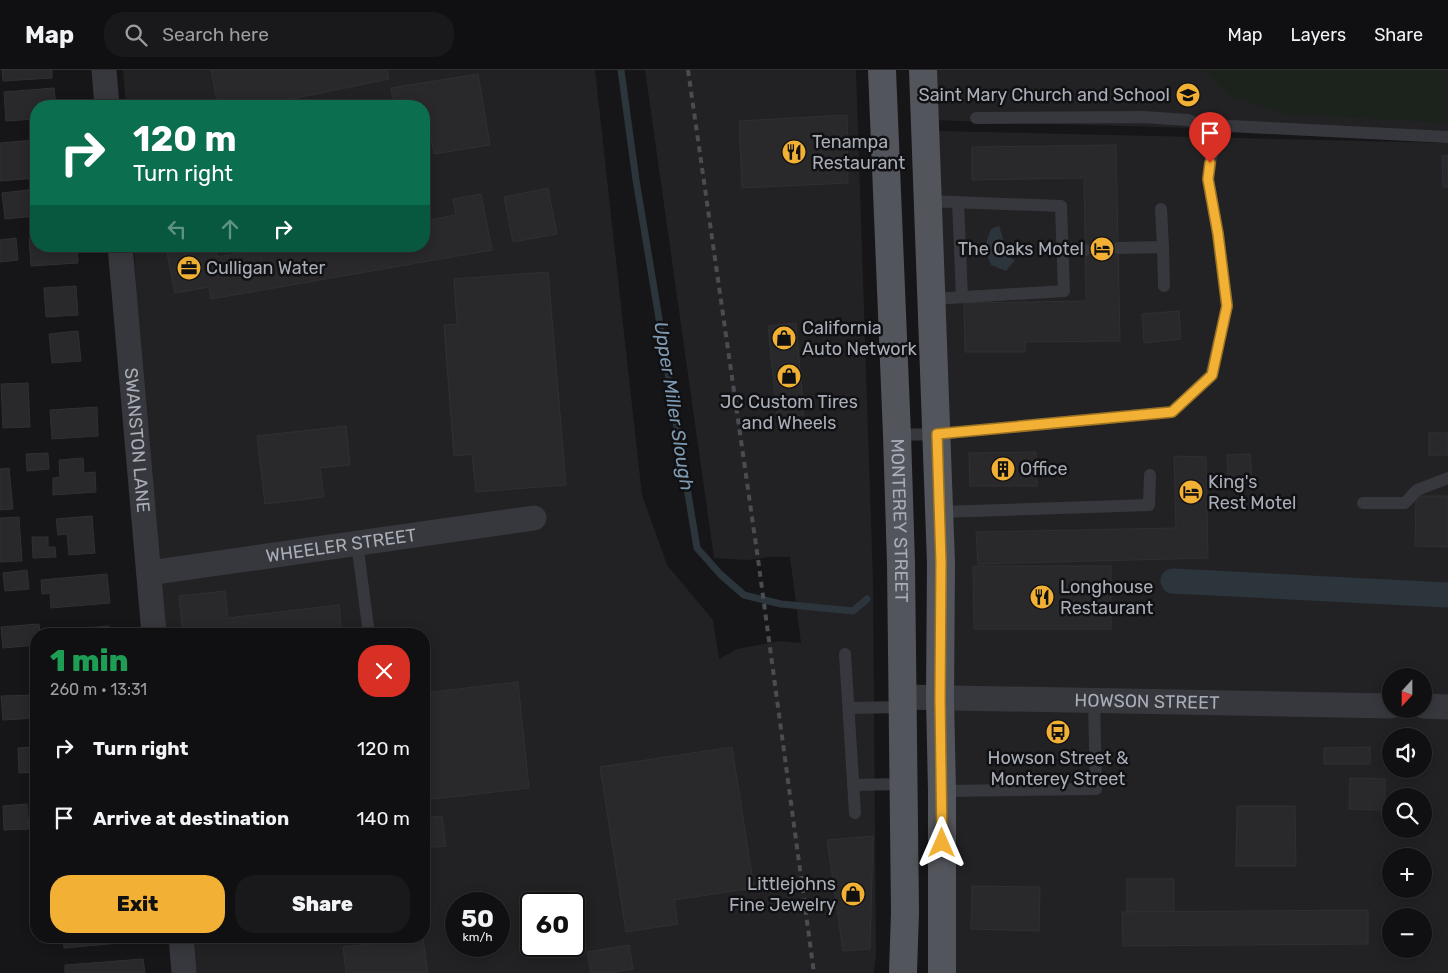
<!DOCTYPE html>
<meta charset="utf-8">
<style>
:root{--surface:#101012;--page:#19191b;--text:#f1f3f6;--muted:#9c9d9f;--line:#303032;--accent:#f2b134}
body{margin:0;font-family:Rubik,sans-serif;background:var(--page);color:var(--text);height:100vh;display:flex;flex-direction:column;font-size:19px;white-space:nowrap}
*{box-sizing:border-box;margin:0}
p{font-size:16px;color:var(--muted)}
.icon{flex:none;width:28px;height:28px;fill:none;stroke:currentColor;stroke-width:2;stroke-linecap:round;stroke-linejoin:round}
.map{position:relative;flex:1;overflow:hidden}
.sheet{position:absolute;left:30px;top:558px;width:400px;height:315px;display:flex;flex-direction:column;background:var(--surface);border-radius:20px;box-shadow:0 2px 12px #0003,0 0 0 1px var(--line)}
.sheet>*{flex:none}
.top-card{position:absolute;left:30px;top:30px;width:400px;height:152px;border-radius:20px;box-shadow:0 2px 12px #0003,0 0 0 1px var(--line);background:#0b6e4f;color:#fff;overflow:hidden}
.needle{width:32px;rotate:201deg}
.controls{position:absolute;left:1382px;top:598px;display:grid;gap:10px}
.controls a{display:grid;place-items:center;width:50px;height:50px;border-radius:50%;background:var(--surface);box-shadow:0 2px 12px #0003,0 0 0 1px var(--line);font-size:25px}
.speed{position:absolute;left:445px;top:822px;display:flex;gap:10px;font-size:25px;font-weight:700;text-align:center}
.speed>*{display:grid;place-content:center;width:65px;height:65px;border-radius:50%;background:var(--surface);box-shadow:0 2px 12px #0003,0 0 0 1px var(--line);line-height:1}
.speed small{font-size:12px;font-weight:400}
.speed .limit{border:2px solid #111;border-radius:8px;background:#fff;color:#111}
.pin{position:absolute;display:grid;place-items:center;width:42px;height:42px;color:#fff;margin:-51px -21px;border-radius:50% 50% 50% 0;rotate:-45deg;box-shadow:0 0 5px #0007}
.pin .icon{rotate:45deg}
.me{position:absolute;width:55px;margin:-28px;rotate:0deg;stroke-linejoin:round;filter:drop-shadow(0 0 4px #0008)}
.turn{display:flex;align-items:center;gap:18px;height:105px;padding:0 20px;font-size:22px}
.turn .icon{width:65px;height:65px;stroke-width:2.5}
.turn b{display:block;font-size:35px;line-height:42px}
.lanes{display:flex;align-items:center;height:48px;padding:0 20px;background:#0003;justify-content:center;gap:25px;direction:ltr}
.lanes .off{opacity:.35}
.round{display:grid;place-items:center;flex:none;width:52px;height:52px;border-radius:20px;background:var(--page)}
.overview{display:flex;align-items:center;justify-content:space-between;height:85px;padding:0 20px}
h1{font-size:30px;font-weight:800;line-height:38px;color:#1e9e55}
.button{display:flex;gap:10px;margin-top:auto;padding:10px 20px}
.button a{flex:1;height:58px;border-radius:20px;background:var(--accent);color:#111;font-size:20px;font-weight:800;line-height:58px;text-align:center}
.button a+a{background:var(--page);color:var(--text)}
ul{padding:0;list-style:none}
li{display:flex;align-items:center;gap:15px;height:70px;padding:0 20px}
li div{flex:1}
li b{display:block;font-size:19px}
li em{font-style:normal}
header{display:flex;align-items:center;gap:30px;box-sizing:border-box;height:70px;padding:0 25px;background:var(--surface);border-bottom:1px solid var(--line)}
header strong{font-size:24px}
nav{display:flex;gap:28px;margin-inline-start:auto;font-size:18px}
.search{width:350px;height:45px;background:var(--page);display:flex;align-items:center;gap:12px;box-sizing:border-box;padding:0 18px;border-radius:20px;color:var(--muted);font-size:19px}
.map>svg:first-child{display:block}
.built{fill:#222225;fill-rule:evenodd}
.green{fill:#1c231d}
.water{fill:#2c353c}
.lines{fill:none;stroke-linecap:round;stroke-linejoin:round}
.stream{stroke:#2c353c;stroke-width:7}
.canal{stroke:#2c353c;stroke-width:25}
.building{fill:#29292c;stroke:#303034}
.service{stroke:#37383d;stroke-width:12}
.minor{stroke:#37383d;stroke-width:25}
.primary{stroke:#53555c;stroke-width:28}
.rail{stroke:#4a4c52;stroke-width:4;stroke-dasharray:6 5;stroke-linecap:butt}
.route-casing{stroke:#9d7322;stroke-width:12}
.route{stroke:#f2b134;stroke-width:9}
.labels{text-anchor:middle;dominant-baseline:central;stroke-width:5;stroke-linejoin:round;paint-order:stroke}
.poi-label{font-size:18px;fill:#a8adb8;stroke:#111113;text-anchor:start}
.street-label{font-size:18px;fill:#a8adb8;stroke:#111113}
.water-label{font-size:19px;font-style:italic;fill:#7f9bb3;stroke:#111113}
</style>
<header>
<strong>Map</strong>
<div class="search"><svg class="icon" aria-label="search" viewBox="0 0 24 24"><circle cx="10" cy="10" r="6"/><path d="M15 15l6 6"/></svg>Search here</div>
<nav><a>Map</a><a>Layers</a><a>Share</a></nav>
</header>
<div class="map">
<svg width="1448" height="903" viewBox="0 0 1448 903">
<rect width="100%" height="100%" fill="#161618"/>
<!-- built -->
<g class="built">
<path d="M123 0H595L642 425 667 495 713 550 719 589 737 579 759 575 780 571 801 573 790 487H769L747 490 714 488 645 0H856L873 512 876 884 874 903H177L174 866H424V564H152L147 485 134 176H424V36H126ZM456 834H499V876H456ZM531 834H574V876H531Z"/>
<path d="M928 0H1448V66L929 50Z"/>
<path d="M939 61 1448 73V903H950ZM1391 606H1424V639H1391ZM1391 666H1424V699H1391ZM1391 726H1424V759H1391ZM1391 786H1424V819H1391ZM1391 846H1424V879H1391Z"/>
</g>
<!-- green -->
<path class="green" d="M1203 0H1448V53L1286 44 1230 27Z"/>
<!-- water -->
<path class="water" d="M999 156 1004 172V184L1015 190 1006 201 991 195 984 178 991 159Z"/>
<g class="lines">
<!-- stream -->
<path class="stream" d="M621 0 636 110 697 478 720 504 744 525 781 534 853 541 867 529"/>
<!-- canal -->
<path class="canal" d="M1173 511 1448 525"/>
</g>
<!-- building -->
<g class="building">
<path d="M2 0H52V8L3 11Z"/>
<path d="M211 0H387L389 9 257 36H218Z"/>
<path d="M478 4 490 75 434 84 431 68 424 69V36H394L391 18Z"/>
<path d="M54 18 56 36H36V49L6 51 4 22Z"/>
<path d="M847 45 848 113 742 118 739 51Z"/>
<path d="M36 70V108L0 111V73Z"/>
<path d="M1116 75 1120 271 1025 272V282H965L964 233 1086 231 1084 108 972 110V77Z"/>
<path d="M1448 85V117H1443L1442 86Z"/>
<path d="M548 118 557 164 513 172 504 127Z"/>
<path d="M36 119V146L5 149 2 123Z"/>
<path d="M481 124 492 180 211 229 209 217 175 223 167 183 202 176H215L217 187 280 176H424V151L456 145 453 129Z"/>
<path d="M36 167V176H77L78 193 31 196 29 168Z"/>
<path d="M16 168 18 190 0 192V170Z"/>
<path d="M548 202 566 415 476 422 472 384 454 386 444 255 457 254 454 209Z"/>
<path d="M76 216 78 245 46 247 44 218Z"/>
<path d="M1179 241 1181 269 1144 273 1142 244Z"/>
<path d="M796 253 804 345 777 347 768 256Z"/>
<path d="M78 261 81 291 52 293 49 264Z"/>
<path d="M28 313 30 357 3 358 1 314Z"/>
<path d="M97 337 98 366 52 369 50 340Z"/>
<path d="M346 356 350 395 320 398 324 427 265 434 257 366Z"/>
<rect x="1429" y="363" width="19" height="22"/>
<path d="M1036 382 1037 416H970L969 383Z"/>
<path d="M48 383 49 399 27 401 26 384Z"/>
<path d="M1250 384 1252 409 1228 410 1227 385Z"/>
<path d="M1174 386 1206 387 1208 488 978 494 976 462 1176 458Z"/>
<path d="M83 388 84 403 95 402 96 422 53 425V408L60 407 59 390Z"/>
<path d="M9 398 13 439 0 440V399Z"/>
<path d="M1416 426H1448V477L1415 476Z"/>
<path d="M92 446 95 483 69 485 67 464 58 465 56 449Z"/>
<path d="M19 447 22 491 0 492V448Z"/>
<path d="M32 467H48V477H55L56 487 33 488Z"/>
<path d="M973 496H1111V559H974Z"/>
<path d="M27 500 29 519 5 521 3 503Z"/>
<path d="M107 504 110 533 51 538 50 523 42 524 41 510Z"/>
<path d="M225 521 228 548 339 535 342 564H183L179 526Z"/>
<path d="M39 554 40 564H36V575L3 578 1 557Z"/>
<path d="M109 556 110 564H63V560Z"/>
<path d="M518 612 529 718 424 730V623Z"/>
<path d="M36 625V648L3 650 1 626Z"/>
<path d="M36 677V702L19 703 18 678Z"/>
<path d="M732 677 754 818 674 830 678 854 626 862 600 697Z"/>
<path d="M1370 677V694H1324V678Z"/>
<path d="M1350 708 1385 709V740L1349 739Z"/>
<path d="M27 734 29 759 4 760 3 736Z"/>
<path d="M1237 736H1295L1296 796H1236Z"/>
<path d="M442 746 446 776 424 778V748Z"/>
<path d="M873 766 870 879 843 881 827 770Z"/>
<rect x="1127" y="809" width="47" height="33"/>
<path d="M972 816 1040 817 1039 861 971 859Z"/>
<path d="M1368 840V874L1123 876 1122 842Z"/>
<path d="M63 866H141L142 871 64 878Z"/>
<path d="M423 868 428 903H346L343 877Z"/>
<path d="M629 875 633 899 607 903H591L587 882Z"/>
<path d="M143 889 145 903H65V895Z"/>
</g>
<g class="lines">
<!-- service -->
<g class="service">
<path d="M976 48 1143 47 1188 50 1215 62 1230 56 1448 67"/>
<path d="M928 131 1061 136 1064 221 932 229"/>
<path d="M958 132 962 227"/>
<path d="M1161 139 1163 177"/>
<path d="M1118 178 1163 177 1164 216"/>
<path d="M1062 179 1085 180"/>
<path d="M897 365 937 364 1172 342 1211 305 1227 236 1218 165 1208 109 1215 62"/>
<path d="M1363 433H1405L1417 420 1448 408"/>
<path d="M940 442 1149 435 1150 405"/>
<path d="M357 473 369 564"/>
<path d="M845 584 855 743"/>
<path d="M849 638 902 637"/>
<path d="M853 715 903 714"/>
<path d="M942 721 1096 719 1094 630"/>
</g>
<!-- minor -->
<g class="minor">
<path d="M104 0 107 36"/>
<path id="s1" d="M120 176 154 564"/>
<path id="s2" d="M149 503 534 448"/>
<path id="s3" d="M902 627 1391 636"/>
<path d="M1424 636 1448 637"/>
<path d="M181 866 184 903"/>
</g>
<!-- primary -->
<g class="primary">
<path id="s4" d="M882 0 897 365 901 493 905 842 903 903"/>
<path d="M923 0 941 493 940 628 942 721V903"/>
</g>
<!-- rail -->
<path class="rail" d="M688 0 758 489 814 903"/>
</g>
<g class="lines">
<defs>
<path id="route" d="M942 773 940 628 941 493 937 364 1172 342 1212 305 1227 236 1218 164 1208 109 1210 93"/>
</defs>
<!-- route casing -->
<use href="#route" class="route-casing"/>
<!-- route -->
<use href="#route" class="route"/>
</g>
<!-- icons -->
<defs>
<symbol id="school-disc" viewBox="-11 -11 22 22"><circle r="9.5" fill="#f2b134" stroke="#111113"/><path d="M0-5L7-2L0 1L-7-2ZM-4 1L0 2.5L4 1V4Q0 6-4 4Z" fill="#111"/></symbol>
<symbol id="restaurant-disc" viewBox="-11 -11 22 22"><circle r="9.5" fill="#f2b134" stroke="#111113"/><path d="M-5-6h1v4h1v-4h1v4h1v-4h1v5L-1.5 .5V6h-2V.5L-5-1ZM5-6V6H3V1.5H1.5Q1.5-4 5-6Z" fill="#111"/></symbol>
<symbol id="hotel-disc" viewBox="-11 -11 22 22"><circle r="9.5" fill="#f2b134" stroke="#111113"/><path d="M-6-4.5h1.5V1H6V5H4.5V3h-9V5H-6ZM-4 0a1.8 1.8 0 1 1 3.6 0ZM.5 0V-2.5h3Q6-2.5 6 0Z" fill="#111"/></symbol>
<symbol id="office-disc" viewBox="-11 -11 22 22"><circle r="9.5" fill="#f2b134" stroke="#111113"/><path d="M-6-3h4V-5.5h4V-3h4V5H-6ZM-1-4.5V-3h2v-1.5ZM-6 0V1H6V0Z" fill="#111"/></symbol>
<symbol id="shop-disc" viewBox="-11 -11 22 22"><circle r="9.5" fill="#f2b134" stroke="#111113"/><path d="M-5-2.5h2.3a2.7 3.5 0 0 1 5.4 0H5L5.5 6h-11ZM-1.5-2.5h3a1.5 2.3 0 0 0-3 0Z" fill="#111"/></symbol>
<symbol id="building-disc" viewBox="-11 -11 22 22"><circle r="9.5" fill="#f2b134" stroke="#111113"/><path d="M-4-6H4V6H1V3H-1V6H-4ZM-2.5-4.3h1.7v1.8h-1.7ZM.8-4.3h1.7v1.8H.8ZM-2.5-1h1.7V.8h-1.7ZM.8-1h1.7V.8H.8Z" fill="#111"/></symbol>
<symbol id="bus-disc" viewBox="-11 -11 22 22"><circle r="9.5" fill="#f2b134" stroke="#111113"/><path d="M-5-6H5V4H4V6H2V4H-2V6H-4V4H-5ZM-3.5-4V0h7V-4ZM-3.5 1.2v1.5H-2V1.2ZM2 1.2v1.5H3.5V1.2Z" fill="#111"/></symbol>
</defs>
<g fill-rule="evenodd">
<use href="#school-disc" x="1174" y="11" width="28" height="28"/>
<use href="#restaurant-disc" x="780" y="68" width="28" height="28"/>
<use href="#hotel-disc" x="1088" y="165" width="28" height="28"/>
<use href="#office-disc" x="175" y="184" width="28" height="28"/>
<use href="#shop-disc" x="770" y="254" width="28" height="28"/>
<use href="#shop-disc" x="775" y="292" width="28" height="28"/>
<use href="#building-disc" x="989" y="385" width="28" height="28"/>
<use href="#hotel-disc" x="1177" y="408" width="28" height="28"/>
<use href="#restaurant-disc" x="1028" y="513" width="28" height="28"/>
<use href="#bus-disc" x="1044" y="648" width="28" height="28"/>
<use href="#shop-disc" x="839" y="810" width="28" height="28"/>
</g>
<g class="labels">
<!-- poi labels -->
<g class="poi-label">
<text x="1170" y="25" text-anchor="end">Saint Mary Church and School</text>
<text x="812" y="72">Tenampa<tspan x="812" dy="21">Restaurant</tspan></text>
<text x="1084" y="179" text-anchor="end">The Oaks Motel</text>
<text x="206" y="198">Culligan Water</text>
<text x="802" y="258">California<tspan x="802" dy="21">Auto Network</tspan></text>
<text x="789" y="332" text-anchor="middle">JC Custom Tires<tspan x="789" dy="21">and Wheels</tspan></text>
<text x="1020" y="399">Office</text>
<text x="1208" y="412">King's<tspan x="1208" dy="21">Rest Motel</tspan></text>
<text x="1060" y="517">Longhouse<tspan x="1060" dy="21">Restaurant</tspan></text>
<text x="1058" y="688" text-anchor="middle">Howson Street &amp;<tspan x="1058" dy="21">Monterey Street</tspan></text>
<text x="836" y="814" text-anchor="end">Littlejohns<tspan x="836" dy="21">Fine Jewelry</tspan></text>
</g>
<!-- street labels -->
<g class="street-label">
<text stroke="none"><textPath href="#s1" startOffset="195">SWANSTON LANE</textPath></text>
<text stroke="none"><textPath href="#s4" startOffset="451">MONTEREY STREET</textPath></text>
<text stroke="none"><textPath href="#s2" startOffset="194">WHEELER STREET</textPath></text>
<text stroke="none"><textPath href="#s3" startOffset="245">HOWSON STREET</textPath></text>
</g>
<!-- water labels -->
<g class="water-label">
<text transform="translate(674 336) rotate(81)">Upper Miller Slough</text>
</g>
</g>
</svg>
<div class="controls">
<a><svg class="needle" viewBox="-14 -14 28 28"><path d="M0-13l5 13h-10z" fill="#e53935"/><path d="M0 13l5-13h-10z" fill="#9c9d9f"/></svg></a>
<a><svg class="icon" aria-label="sound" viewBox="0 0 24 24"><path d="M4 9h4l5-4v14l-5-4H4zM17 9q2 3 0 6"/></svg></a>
<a><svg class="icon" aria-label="search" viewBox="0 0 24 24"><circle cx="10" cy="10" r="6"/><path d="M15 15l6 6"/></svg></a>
<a>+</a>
<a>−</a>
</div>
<div class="speed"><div>50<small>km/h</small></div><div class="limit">60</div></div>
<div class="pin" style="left:1210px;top:93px;background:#d93025"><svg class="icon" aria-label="arrive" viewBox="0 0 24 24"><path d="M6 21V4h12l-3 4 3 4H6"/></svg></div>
<svg class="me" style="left:942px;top:773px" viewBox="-20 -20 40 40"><path d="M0-17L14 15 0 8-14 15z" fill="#f2b134" stroke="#fff" stroke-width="4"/></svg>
<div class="top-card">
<div class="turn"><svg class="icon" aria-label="right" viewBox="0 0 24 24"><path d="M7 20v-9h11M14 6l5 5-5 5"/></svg><div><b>120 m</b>Turn right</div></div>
<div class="lanes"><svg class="icon off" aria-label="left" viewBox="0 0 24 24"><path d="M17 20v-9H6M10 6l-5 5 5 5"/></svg><svg class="icon off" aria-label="ahead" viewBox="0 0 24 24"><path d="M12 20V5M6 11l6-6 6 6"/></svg><svg class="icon" aria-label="right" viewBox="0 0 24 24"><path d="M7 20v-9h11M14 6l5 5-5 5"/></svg></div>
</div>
<section class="sheet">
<div class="overview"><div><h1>1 min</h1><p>260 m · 13:31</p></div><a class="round" style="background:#d93025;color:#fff"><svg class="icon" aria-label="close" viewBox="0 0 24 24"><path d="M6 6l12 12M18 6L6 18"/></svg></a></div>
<ul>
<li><svg class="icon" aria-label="right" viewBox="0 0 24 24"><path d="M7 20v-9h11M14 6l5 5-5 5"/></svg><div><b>Turn right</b></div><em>120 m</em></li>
<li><svg class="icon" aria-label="arrive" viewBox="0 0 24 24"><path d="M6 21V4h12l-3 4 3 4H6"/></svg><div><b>Arrive at destination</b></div><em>140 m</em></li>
</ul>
<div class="button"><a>Exit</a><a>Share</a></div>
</section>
</div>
